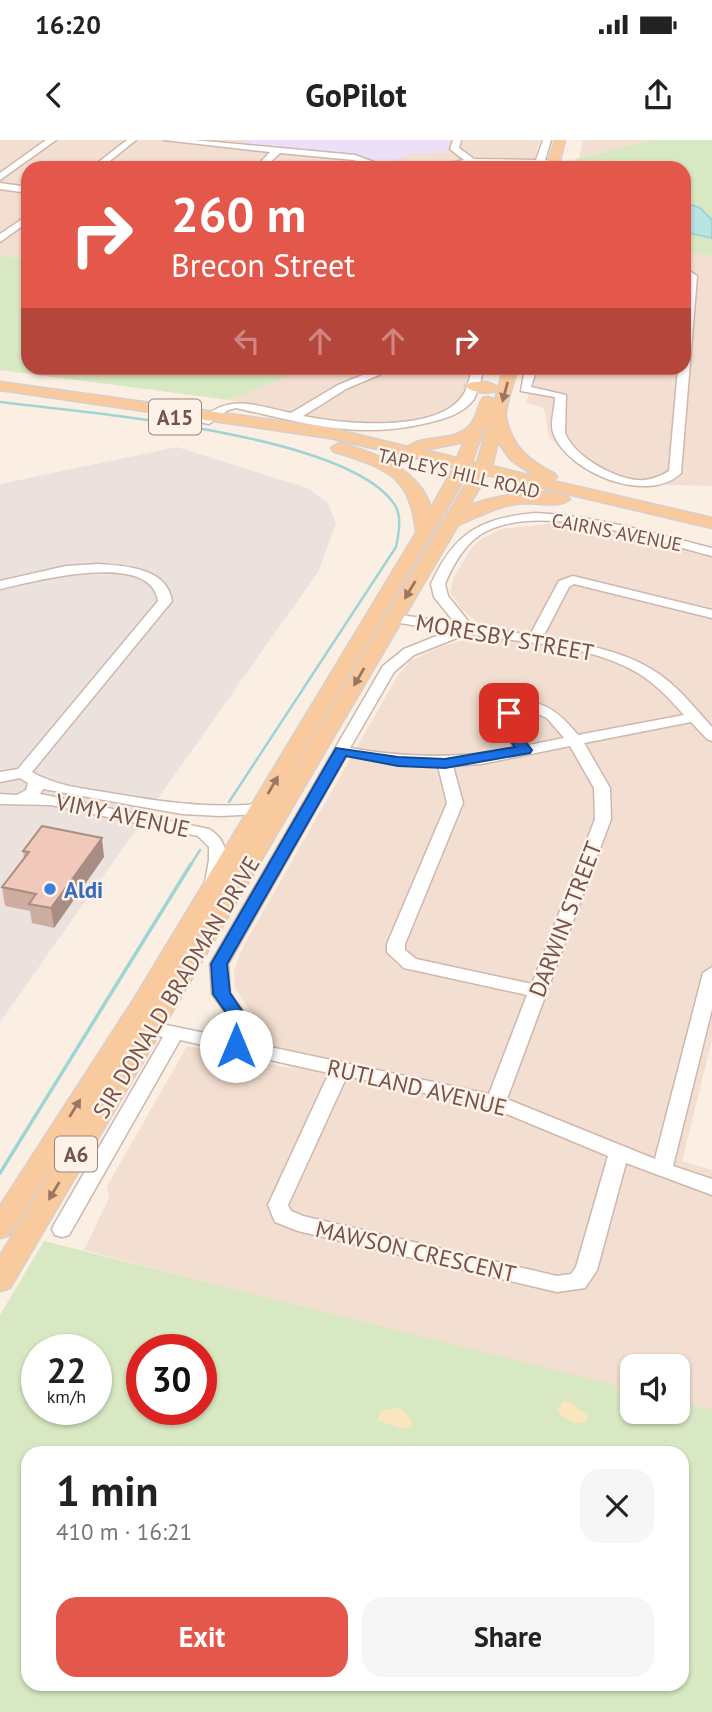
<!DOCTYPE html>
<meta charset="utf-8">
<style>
:root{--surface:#fff;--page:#f6f6f6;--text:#222;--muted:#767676;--accent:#e3584b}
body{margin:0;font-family:"PT Sans",sans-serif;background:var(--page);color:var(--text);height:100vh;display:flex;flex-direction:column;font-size:26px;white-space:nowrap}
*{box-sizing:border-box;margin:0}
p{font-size:23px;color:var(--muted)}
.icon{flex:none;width:38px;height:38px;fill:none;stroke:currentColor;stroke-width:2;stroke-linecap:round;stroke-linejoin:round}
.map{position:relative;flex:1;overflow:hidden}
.side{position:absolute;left:21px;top:1306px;width:668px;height:245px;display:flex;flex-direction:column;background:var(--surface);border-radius:21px;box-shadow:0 2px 5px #0004}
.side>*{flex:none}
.banner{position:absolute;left:21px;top:21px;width:670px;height:214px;border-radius:21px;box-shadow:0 2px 5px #0004;background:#e3584b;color:#fff;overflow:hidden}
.controls{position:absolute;left:620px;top:1214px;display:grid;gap:14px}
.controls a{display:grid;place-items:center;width:70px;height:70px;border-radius:14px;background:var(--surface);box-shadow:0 2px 5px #0004;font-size:35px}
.speed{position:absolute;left:21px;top:1194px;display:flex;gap:14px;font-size:35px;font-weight:700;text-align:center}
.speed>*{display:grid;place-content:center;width:91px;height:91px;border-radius:50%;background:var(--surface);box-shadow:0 2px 5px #0004;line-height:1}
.speed small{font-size:18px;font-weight:400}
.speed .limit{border:10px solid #d22;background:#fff;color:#111}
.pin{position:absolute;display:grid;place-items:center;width:60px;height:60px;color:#fff;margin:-30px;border-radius:14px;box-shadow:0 4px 10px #0006}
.me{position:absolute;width:77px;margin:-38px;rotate:0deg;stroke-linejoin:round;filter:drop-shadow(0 0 5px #0008)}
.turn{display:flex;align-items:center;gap:24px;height:147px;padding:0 35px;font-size:32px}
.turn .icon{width:91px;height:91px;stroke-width:2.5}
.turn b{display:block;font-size:49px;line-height:60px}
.lanes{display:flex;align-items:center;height:66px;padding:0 35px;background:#0003;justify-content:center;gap:35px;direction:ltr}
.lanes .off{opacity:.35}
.round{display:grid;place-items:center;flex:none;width:74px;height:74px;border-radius:21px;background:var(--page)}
.head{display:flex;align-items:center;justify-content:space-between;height:119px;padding:0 35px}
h1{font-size:42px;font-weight:800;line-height:52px}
.action{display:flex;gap:14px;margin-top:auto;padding:14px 35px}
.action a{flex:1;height:80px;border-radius:21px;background:var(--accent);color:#fff;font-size:28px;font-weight:800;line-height:80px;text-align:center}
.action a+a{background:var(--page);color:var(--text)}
.status{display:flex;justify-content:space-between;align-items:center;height:49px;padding:0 35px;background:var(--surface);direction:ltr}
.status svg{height:19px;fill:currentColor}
header{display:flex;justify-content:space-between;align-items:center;height:91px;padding:0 35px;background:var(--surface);font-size:32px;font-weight:800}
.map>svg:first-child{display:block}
.residential{fill:#f3dfd1}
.industrial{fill:#ebe2dd}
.education{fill:#ece0f8}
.green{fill:#d7e8c2;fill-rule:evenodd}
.sand{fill:#fae5be}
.water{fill:#b8e4e4;stroke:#9ed4d6;stroke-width:2}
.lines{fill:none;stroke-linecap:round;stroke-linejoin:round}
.stream-far1{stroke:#9ed4d6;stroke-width:2.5}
.stream{stroke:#9ed4d6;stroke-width:3.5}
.minor-casing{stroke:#ceb7ad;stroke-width:3}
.major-casing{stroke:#d8cfcc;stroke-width:3}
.minor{fill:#fff;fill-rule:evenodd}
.major{fill:#f9ca9d;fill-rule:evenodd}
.wall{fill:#ceada1}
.shaded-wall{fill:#a88d83}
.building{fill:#f0c9bb;stroke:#a88d83;stroke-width:2}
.oneway{fill:#9b7763}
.route{fill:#1a73e8;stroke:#114b97;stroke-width:2}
.shop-dot{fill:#3f7fe0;stroke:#fff3e9;stroke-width:2.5}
.labels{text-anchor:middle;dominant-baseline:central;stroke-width:5;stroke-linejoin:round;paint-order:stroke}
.far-street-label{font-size:19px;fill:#73534a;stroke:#fff3e9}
.shield{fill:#fff3e9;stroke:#9d837a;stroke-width:2}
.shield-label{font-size:21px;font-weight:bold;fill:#73534a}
.street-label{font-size:23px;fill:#73534a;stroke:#fff3e9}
.shop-label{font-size:23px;font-weight:bold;fill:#366cbe;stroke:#fff3e9;text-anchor:start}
</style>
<div class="status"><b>16:20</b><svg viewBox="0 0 49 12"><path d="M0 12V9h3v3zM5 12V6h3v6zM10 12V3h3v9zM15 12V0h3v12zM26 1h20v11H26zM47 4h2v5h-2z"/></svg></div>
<header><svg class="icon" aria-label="back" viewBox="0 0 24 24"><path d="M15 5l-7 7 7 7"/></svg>GoPilot<svg class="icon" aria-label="share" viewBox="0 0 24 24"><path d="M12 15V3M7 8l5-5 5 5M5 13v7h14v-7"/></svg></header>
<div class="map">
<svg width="712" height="1572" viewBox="0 0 712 1572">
<rect width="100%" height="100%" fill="#fbefe3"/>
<!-- residential -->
<g class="residential">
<path d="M0 0H540L532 28H28V119L0 115Z"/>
<path d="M583 0H653L579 18Z"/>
<path d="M684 111 712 116V346L610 343 575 321 549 297 544 268 526 263 537 228H684Z"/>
<path d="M309 228H471L461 258 442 271 419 278 378 285 334 282 229 260Z"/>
<path d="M556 383 586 386 712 417V900L682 1021 712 1030V1274L677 1266V1227H632V1255L84 1110 109 1058 107 1046 187 906 289 928 235 848 234 830 243 807 395 540 410 521 440 507 475 497 482 486 461 469 450 452 454 437 470 410 481 399 501 389Z"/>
</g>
<!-- industrial -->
<path class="industrial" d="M177 307 307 348 328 363 336 383 318 432 0 882V344Z"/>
<!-- education -->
<path class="education" d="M246 0H450L447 6 449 12 411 14 385 24 362 17 240 5Z"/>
<!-- green -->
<g class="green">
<path d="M653 0H712V116L684 111V28H573L575 19Z"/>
<path d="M0 115 28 119V228H309L229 260 0 230Z"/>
<path d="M44 1101 632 1250V1272H677V1261L712 1270V1572H0V1175ZM37 1209H96V1269H37ZM142 1209H201V1269H142ZM28 1312H682V1544H28Z"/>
</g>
<!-- sand -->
<g class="sand">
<path d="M564 1261 572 1262 579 1270 588 1274 586 1282 576 1284 561 1276 557 1269Z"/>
<path d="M400 1268 412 1280 411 1287 399 1288 377 1280 382 1270Z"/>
</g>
<!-- water -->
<path class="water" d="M684 62 700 68 712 80V98L684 92Z"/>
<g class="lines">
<!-- stream-far1 -->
<g class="stream-far1">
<path d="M0 262C88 273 339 293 392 361 403 373 399 393 396 407L229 662"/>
<path d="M190 726 200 710"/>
</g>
<!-- stream -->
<path class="stream" d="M0 1033 191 724"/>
<defs>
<g id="minor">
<path d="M46 0H56L0 40V33Z"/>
<path d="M127 0H136L101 28H91Z"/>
<path d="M164 0H194L355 15 390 28H377L354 20 280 13 264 28H255L270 12Z"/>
<path d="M453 0H461L459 8 474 19 536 20 543 0H551L545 20 570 24 566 27 484 23 426 28 464 20 450 9Z"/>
<path d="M175 22 179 25 177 28H168Z"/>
<path d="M0 43 28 47V53L0 49Z"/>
<path d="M28 75V82L0 102V94Z"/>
<path d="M684 127 697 136 681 333C649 365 569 333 554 295 549 284 555 270 555 257L521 251 525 228H537L531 247 566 255 565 293C574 316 613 338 637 340 649 341 659 337 669 331L678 228H684L687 137Z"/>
<path d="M380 228H395L346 249 303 276C343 284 433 293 461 258 468 250 469 237 473 228H484C481 237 479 250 474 259 463 274 444 279 427 283 356 300 305 283 236 268L228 270 209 284 199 282C228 252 256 266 291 273L338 245Z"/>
<path d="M535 373C596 376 653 393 712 408V416C652 401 544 362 487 391 466 401 454 423 445 444L448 456 472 486 530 495 559 441 573 436 712 470V478L574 444 569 447 543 497C589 505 640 513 675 547 688 559 700 574 712 587V601L707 599 691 582 584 603 610 648 611 679 507 959 655 1019 703 833 712 827V869L673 1026 712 1039V1055L626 1023 597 1130 585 1148 557 1152 298 1091 275 1082 268 1065 329 933 180 900 69 1095 62 1097 55 1095 52 1089 55 1083 163 897 145 892 143 888 145 884 152 882 229 898 234 884 212 854 210 824 383 526 404 509 449 491 394 482 387 478 394 474 455 483 434 457 431 444C454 393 480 378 535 373ZM467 494C522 503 587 504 636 532 655 543 669 558 684 575L578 595C559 572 536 551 505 570L497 586 515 608C459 619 406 618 350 608L394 532 414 515ZM531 571 547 578 564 598 529 605 513 586 516 576ZM570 606 594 648 595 679 532 844 416 819 405 810V804L463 663 453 626 481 624ZM346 616 394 624 438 626 447 663 387 804V812L404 828 527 855 489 954 247 902 252 884 230 853 228 824ZM347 936 492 968 608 1016 576 1127 571 1134 557 1136 303 1076 291 1071 288 1065Z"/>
<path d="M99 424C127 426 167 428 172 461L32 632C54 645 79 648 104 652 156 661 206 669 259 664L267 669 259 674 220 676 182 674 43 649 40 654 209 689C230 701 230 726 219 746L213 747 205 742 209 720V707L198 696 51 665 0 664V654L17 655 26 650 28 643 20 638 0 642V632L18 629 158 461C151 409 32 442 0 449V441L66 426Z"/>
</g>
<g id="major">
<path d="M555 0H565L558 28H546Z"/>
<path d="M504 228H518C515 238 504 268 506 277 511 306 529 321 555 334L557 337 553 341 712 378V388L487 335 469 366C488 357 554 344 570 359 561 368 540 363 527 363 500 364 482 375 458 385L10 1148 0 1151V1116L94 960 10 1095 0 1098V1066L134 859 416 393C411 333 385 329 333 311L331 308 339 303C376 313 419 329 431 368L454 327 330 298 0 250V242L330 288 408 307C425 293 455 304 471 284 477 277 478 265 483 258L488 257 495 260 498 249C490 255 472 253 465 246 472 239 491 241 498 248ZM488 285 477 323 472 322 484 289ZM464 302 457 318 424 310ZM498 302 511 320 536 337 492 326ZM468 330 473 332 252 699 465 338Z"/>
</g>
</defs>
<!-- minor casing -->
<use href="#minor" class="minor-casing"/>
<!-- major casing -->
<use href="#major" class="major-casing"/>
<!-- minor -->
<use href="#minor" class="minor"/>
<!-- major -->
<use href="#major" class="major"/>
</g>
<!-- wall -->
<path class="wall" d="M23 711 104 717 54 788 32 783 30 771 5 766 2 747 24 719Z"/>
<!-- shaded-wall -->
<path class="shaded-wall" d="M102 698 104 717 54 788 51 768Z"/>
<!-- building -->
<path class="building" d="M42 686 102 698 51 768 29 764 36 754 2 747 29 712 23 711Z"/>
<!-- one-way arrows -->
<defs><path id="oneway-solid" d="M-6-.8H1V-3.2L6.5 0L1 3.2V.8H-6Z" transform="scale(1.75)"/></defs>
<g class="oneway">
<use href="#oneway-solid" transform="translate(505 252) rotate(105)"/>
<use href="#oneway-solid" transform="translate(410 450) rotate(121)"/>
<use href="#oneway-solid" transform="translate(359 537) rotate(120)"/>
<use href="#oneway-solid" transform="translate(273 645) rotate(-60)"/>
<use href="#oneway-solid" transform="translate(75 968) rotate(-58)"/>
<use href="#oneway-solid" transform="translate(54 1051) rotate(121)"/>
</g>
<!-- route -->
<path class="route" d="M509 569 516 573 512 585 532 610 530 613 445 628 398 626 346 616 227 824 230 853 251 884 242 910H230L227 906 234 884 213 854 211 824 336 608 398 617 445 619 515 607 498 586 502 573Z"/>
<!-- markers -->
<circle class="shop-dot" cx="50" cy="749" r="7"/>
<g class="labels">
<!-- far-street labels -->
<g class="far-street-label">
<text transform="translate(459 333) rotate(13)">TAPLEYS HILL ROAD</text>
<text transform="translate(617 392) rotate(11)">CAIRNS AVENUE</text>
</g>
<!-- shield labels -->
<g class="shield">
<rect x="149" y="259.5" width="52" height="35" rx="5"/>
<rect x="55" y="996.5" width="42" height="35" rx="5"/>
</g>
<g class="shield-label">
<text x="175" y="277">A15</text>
<text x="76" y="1014">A6</text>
</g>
<!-- street labels -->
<g class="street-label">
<text transform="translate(505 497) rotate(10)">MORESBY STREET</text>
<text transform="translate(123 675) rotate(12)">VIMY AVENUE</text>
<text transform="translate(565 779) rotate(-69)">DARWIN STREET</text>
<text transform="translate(176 847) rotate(-59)">SIR DONALD BRADMAN DRIVE</text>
<text transform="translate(417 947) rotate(13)">RUTLAND AVENUE</text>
<text transform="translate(416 1111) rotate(13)">MAWSON CRESCENT</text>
</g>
<!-- shop labels -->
<g class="shop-label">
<text x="64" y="749">Aldi</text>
</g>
</g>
</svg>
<div class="controls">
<a><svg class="icon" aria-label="sound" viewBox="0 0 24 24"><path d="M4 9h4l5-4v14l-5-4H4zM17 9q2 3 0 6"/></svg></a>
</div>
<div class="speed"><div>22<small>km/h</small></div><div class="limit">30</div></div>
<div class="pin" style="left:509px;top:573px;background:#d93025"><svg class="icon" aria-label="arrive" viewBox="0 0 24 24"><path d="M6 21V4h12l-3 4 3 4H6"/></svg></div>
<svg class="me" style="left:236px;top:906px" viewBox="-20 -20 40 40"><circle r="19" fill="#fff"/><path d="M0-13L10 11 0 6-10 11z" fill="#1a73e8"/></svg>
<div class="banner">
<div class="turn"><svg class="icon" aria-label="right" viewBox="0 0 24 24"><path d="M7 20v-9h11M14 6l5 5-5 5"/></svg><div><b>260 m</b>Brecon Street</div></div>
<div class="lanes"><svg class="icon off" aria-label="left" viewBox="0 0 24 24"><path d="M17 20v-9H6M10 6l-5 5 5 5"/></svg><svg class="icon off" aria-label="ahead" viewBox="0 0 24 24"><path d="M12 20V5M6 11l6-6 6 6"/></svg><svg class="icon off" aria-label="ahead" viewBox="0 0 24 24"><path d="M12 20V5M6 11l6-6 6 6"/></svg><svg class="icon" aria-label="right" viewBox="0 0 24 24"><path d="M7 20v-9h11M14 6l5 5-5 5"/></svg></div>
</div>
<section class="side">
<div class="head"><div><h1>1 min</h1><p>410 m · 16:21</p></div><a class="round"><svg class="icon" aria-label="close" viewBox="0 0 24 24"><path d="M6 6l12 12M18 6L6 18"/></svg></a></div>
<div class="action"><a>Exit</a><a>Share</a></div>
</section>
</div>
